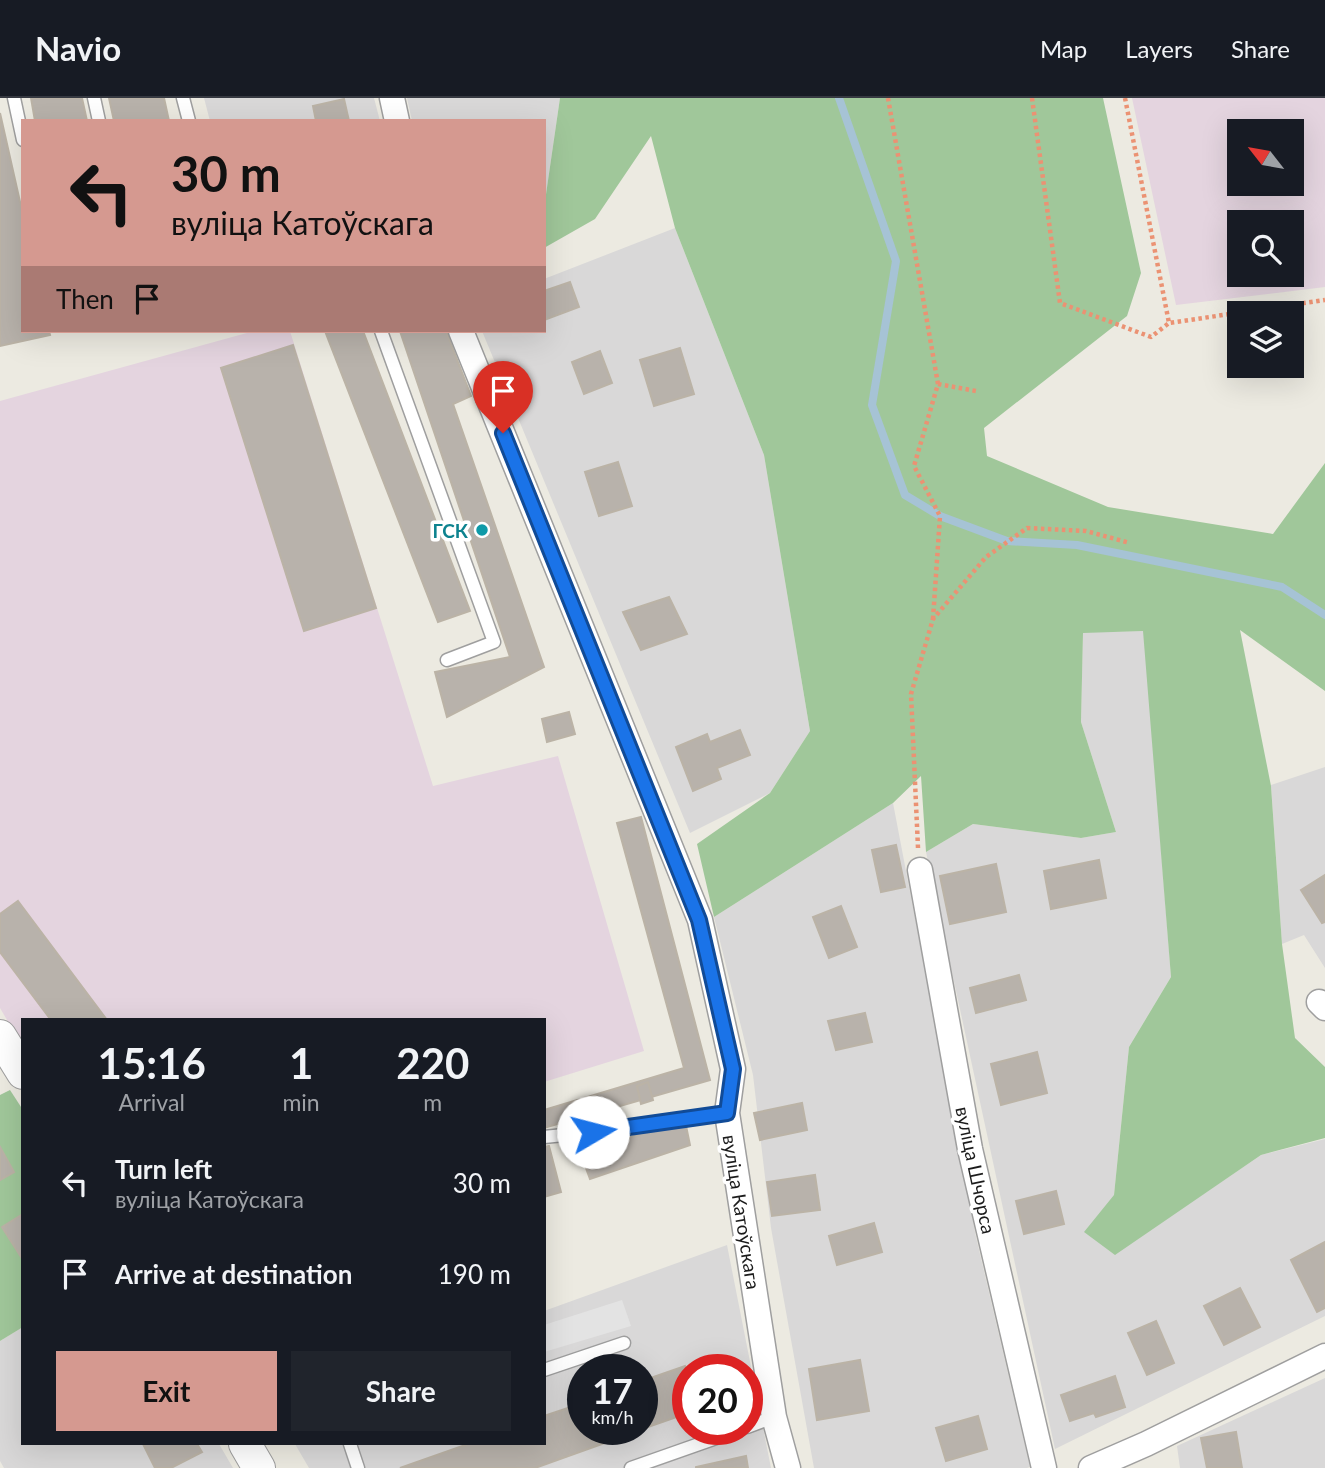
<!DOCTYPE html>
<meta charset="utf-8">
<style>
:root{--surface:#171b24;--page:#20242c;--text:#f1f3f6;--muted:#9ea1a6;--line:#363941;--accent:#d59990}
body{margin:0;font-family:Lato,sans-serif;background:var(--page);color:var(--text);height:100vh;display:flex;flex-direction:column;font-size:26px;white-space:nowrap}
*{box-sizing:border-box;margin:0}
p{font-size:23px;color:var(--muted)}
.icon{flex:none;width:38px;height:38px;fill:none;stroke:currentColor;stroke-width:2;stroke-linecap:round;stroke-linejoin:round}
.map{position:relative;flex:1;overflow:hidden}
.panel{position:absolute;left:21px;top:920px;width:525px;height:427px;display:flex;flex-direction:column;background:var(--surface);border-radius:0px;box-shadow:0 7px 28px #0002}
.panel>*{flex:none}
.hud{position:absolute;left:21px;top:21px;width:525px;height:214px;border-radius:0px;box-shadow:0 7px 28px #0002;background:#d59990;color:#111;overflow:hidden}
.needle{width:46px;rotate:301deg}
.fabs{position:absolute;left:1227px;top:21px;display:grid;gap:14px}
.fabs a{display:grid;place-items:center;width:77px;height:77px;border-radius:0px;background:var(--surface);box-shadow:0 7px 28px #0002;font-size:35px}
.speed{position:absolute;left:567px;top:1256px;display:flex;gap:14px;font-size:35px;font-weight:700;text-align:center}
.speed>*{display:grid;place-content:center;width:91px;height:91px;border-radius:50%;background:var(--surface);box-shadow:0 7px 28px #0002;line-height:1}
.speed small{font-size:18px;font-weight:400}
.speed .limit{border:10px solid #d22;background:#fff;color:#111}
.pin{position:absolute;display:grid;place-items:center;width:60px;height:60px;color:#fff;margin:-72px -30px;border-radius:50% 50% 50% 0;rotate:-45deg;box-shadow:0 0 7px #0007}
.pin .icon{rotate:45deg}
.me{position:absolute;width:77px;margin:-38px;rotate:82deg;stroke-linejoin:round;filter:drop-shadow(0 0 5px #0008)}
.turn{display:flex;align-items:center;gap:24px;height:147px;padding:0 35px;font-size:32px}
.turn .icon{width:91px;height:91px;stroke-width:2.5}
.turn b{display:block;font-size:49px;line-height:60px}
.then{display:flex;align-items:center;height:66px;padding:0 35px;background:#0003;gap:14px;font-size:26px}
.eta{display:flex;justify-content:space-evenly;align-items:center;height:119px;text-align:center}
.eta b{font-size:42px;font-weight:700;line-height:49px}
.action{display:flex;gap:14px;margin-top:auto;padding:14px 35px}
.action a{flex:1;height:80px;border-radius:0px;background:var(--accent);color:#111;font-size:28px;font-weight:700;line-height:80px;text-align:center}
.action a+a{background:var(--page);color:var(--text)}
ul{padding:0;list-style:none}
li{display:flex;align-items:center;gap:21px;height:91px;padding:0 35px}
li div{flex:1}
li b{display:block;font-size:26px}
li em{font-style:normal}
header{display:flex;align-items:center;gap:42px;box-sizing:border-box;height:98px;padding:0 35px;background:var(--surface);border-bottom:2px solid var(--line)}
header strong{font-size:33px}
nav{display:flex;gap:38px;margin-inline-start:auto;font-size:24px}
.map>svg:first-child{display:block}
.residential{fill:#d9d8d8;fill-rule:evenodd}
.industrial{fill:#e4d4df;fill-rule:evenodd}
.forest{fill:#a0c79a}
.parking{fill:#e3e3e3}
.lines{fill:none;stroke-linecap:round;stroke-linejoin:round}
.stream{stroke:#a6c3d5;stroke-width:8}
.building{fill:#b8b2ab;stroke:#bbb3a6;stroke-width:2}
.service-casing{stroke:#9f9f9f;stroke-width:15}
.minor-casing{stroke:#9f9f9f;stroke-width:27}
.tertiary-casing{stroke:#9f9f9f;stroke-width:34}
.path{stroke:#eb9273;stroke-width:4.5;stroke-dasharray:3.5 3.5;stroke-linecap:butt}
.service{stroke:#fff;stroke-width:12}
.minor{stroke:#fff;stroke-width:24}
.tertiary{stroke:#fff;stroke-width:32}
.route-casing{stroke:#114b97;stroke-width:18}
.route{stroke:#1a73e8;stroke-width:12}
.culture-dot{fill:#0f9aa8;stroke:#fff;stroke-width:2.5}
.labels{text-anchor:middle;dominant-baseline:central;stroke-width:7;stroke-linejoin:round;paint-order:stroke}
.culture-label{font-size:19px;font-weight:bold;fill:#0d838f;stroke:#fff;text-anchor:end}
.street-label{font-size:19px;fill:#1b1b1b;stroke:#fff}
</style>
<header>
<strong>Navio</strong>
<nav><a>Map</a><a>Layers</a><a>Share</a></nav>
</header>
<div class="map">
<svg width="1325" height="1370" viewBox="0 0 1325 1370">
<rect width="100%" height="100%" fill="#eceae1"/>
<!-- residential -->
<g class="residential">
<path d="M204 0H374L380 23H210Z"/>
<path d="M407 0H560L544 110V23H412Z"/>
<path d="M675 130 764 357 810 633 770 695 690 735 482 233H544V181Z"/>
<path d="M1144 533 1171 879 1129 949 1114 1097 1115 1156 1261 1057 1325 1041V1218L1055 1351 926 754 973 726 1081 740 1116 734 1081 624 1083 534Z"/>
<path d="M1325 669V870L1304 837 1282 846 1271 687Z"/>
<path d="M893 705 976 1139 1030 1369 1027 1370H814L771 1130 753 977 714 819Z"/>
<path d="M727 1147 771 1370H309L295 1346H544V1213ZM583 1272H642V1332H583ZM688 1272H747V1332H688Z"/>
<path d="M23 1229V1346H219L233 1370H4L0 1363V1243Z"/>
<path d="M1325 1280V1370H1180L1177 1348Z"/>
</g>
<!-- industrial -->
<g class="industrial">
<path d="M1132 0H1325V189L1176 207ZM1239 33H1292V86H1239ZM1239 124H1292V177H1239Z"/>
<path d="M254 233H290L433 688 558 658 644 953 544 984V922H23V949L0 910V303Z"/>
</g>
<!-- forest -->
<g class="forest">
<path d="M560 0H1103L1141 175 1127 218 984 330 987 358 1108 409 1273 436 1325 365V593L1240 532 1271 688 1282 846 1295 940 1325 969V1040L1261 1057 1115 1157 1084 1134 1114 1097 1129 949 1171 879 1143 533 1083 535 1081 624 1116 734 1081 740 973 726 926 754 921 678 893 705 714 819 697 746 770 695 810 633 764 357 675 130 651 38 595 121 544 150V110Z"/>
<path d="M10 992 23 1012V1229L0 1243V997Z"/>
</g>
<!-- parking -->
<path class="parking" d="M622 1202 631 1228 544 1254V1227Z"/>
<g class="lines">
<!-- stream -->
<path class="stream" d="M839 0 896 163 872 307 905 397 940 418 1007 443 1077 447 1282 489 1325 517"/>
</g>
<!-- building -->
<g class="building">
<path d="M31 0H82L87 23H35Z"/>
<path d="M109 0H164L169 23H114Z"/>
<path d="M344 1 349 23H316L313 8Z"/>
<path d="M0 15 23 117V233H49L50 237 0 248Z"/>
<path d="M570 184 579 209 544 222V193Z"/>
<path d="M325 233H363L470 513 438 524Z"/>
<path d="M400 233H446L471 298 453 306 544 569 447 619 435 574 510 559Z"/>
<path d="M293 247 376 510 304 533 221 270Z"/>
<path d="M680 250 694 296 654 308 640 262Z"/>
<path d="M600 253 612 285 584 296 572 264Z"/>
<path d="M618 364 632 408 599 418 585 374Z"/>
<path d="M669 499 687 536 641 552 623 514Z"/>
<path d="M569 614 575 636 547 644 542 621Z"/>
<path d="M740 632 750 657 717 670 721 681 693 693 676 649 707 636 710 644Z"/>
<path d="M641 719 710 982 544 1030V1012L684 970 617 725Z"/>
<path d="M896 747 905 789 881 794 872 752Z"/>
<path d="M1099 762 1106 800 1051 811 1044 773Z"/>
<path d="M996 766 1006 814 950 826 940 778Z"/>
<path d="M1325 777V824L1322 825 1301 792Z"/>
<path d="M18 803 107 922H51L0 854V816Z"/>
<path d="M841 808 857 849 829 860 813 819Z"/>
<path d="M1019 877 1026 902 976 915 970 890Z"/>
<path d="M865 915 872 944 836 952 828 923Z"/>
<path d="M1037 954 1047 995 1001 1007 991 966Z"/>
<path d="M648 984 653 1002 641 1006 637 988Z"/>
<path d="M802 1005 807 1032 760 1042 754 1015Z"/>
<path d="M685 1023 690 1047 590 1081 580 1054Z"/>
<path d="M549 1048 561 1094 544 1099V1049Z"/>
<path d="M0 1049 14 1074 0 1082Z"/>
<path d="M815 1077 820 1112 772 1118 767 1084Z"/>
<path d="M1056 1093 1064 1126 1024 1136 1016 1103Z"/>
<path d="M23 1116V1162L2 1129Z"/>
<path d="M874 1125 882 1154 837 1167 829 1138Z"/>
<path d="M1325 1144V1210L1317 1214 1291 1162Z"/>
<path d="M1240 1190 1260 1229 1224 1247 1204 1208Z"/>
<path d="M1156 1223 1174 1265 1147 1277 1128 1235Z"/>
<path d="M860 1262 869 1313 817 1322 809 1271Z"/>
<path d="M685 1268 688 1276V1315L642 1331V1283Z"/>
<path d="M1115 1278 1125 1309 1096 1319 1094 1315 1070 1323 1061 1297Z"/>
<path d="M583 1305V1332H641L535 1370H400L468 1346H544V1318Z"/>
<path d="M978 1318 987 1351 946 1363 936 1330Z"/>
<path d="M1236 1334 1242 1370H1207L1201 1340Z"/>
<path d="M143 1346H197L202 1354 171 1370H155Z"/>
<path d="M746 1358 748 1370H696V1369Z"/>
</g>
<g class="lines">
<defs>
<g id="service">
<path d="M14 0 23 42"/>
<path d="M94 0 99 23"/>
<path d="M183 0 189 23"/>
<path d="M381 233 494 544 447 562"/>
<path d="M544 1039 593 1034 727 1015"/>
<path d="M544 1272 624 1245"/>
<path d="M747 1329 774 1319"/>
<path d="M350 1346 358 1370"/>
<path d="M631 1370 739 1332"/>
</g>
<g id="minor">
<path d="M392 0 397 23"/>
<path d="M461 233 700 822 733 971 727 1015 774 1319 788 1370"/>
<path d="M920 772 970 1051 1044 1370"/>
<path d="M1319 904 1325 910"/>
<path d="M1091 1370 1146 1346 1325 1258"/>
</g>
<g id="tertiary">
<path d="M0 938 23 975"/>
<path d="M245 1346 259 1370"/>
</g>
</defs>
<!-- service casing -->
<use href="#service" class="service-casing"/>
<!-- minor casing -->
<use href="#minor" class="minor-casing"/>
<!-- tertiary casing -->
<use href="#tertiary" class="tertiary-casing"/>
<!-- path -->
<g class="path">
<path d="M888 0 938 286 914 368 940 418 933 521"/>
<path d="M1032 0 1060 205 1151 239 1169 225"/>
<path d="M1125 0 1169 225 1325 202"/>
<path d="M938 286 976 293"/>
<path d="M918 750 911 596 933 521 986 459 1027 430 1086 433 1130 445"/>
</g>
<!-- service -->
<use href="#service" class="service"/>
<!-- minor -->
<use href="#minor" class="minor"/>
<!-- tertiary -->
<use href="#tertiary" class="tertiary"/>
</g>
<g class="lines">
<defs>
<path id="route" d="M503 335 699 822 733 971 727 1015 593 1034"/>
</defs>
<!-- route casing -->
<use href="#route" class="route-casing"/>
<!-- route -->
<use href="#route" class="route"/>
</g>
<!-- markers -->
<circle class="culture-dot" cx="482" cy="432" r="7"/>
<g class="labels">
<!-- culture labels -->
<g class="culture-label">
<text x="468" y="432">ГСК</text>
</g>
<!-- street labels -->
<g class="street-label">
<text transform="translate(976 1072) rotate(78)">вуліца Шчорса</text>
<text transform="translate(742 1114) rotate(81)">вуліца Катоўскага</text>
</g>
</g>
</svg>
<div class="fabs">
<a><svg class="needle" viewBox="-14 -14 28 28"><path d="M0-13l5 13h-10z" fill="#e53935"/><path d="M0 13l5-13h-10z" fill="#9ea1a6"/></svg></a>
<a><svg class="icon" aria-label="search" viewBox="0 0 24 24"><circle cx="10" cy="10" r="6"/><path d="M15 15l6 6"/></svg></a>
<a><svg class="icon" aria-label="layers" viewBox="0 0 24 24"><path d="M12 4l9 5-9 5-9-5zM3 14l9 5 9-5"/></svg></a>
</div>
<div class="speed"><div>17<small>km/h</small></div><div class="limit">20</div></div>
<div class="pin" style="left:503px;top:335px;background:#d93025"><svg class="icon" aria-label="arrive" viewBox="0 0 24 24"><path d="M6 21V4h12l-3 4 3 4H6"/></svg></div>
<svg class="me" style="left:593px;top:1034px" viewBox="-20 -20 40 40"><circle r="19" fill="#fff"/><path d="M0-13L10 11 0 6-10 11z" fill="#1a73e8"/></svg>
<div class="hud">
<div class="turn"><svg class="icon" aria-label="left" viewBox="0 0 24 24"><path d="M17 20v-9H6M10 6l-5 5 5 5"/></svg><div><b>30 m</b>вуліца Катоўскага</div></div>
<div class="then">Then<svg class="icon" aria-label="arrive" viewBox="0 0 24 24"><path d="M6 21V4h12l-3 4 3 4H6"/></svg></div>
</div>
<section class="panel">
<div class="eta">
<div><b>15:16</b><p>Arrival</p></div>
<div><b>1</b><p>min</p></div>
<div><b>220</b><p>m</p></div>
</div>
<ul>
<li><svg class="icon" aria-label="left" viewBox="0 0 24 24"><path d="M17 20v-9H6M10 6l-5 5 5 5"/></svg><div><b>Turn left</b><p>вуліца Катоўскага</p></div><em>30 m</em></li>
<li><svg class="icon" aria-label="arrive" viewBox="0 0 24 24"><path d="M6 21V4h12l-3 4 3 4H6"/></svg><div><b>Arrive at destination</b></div><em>190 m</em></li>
</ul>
<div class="action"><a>Exit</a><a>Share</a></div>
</section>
</div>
